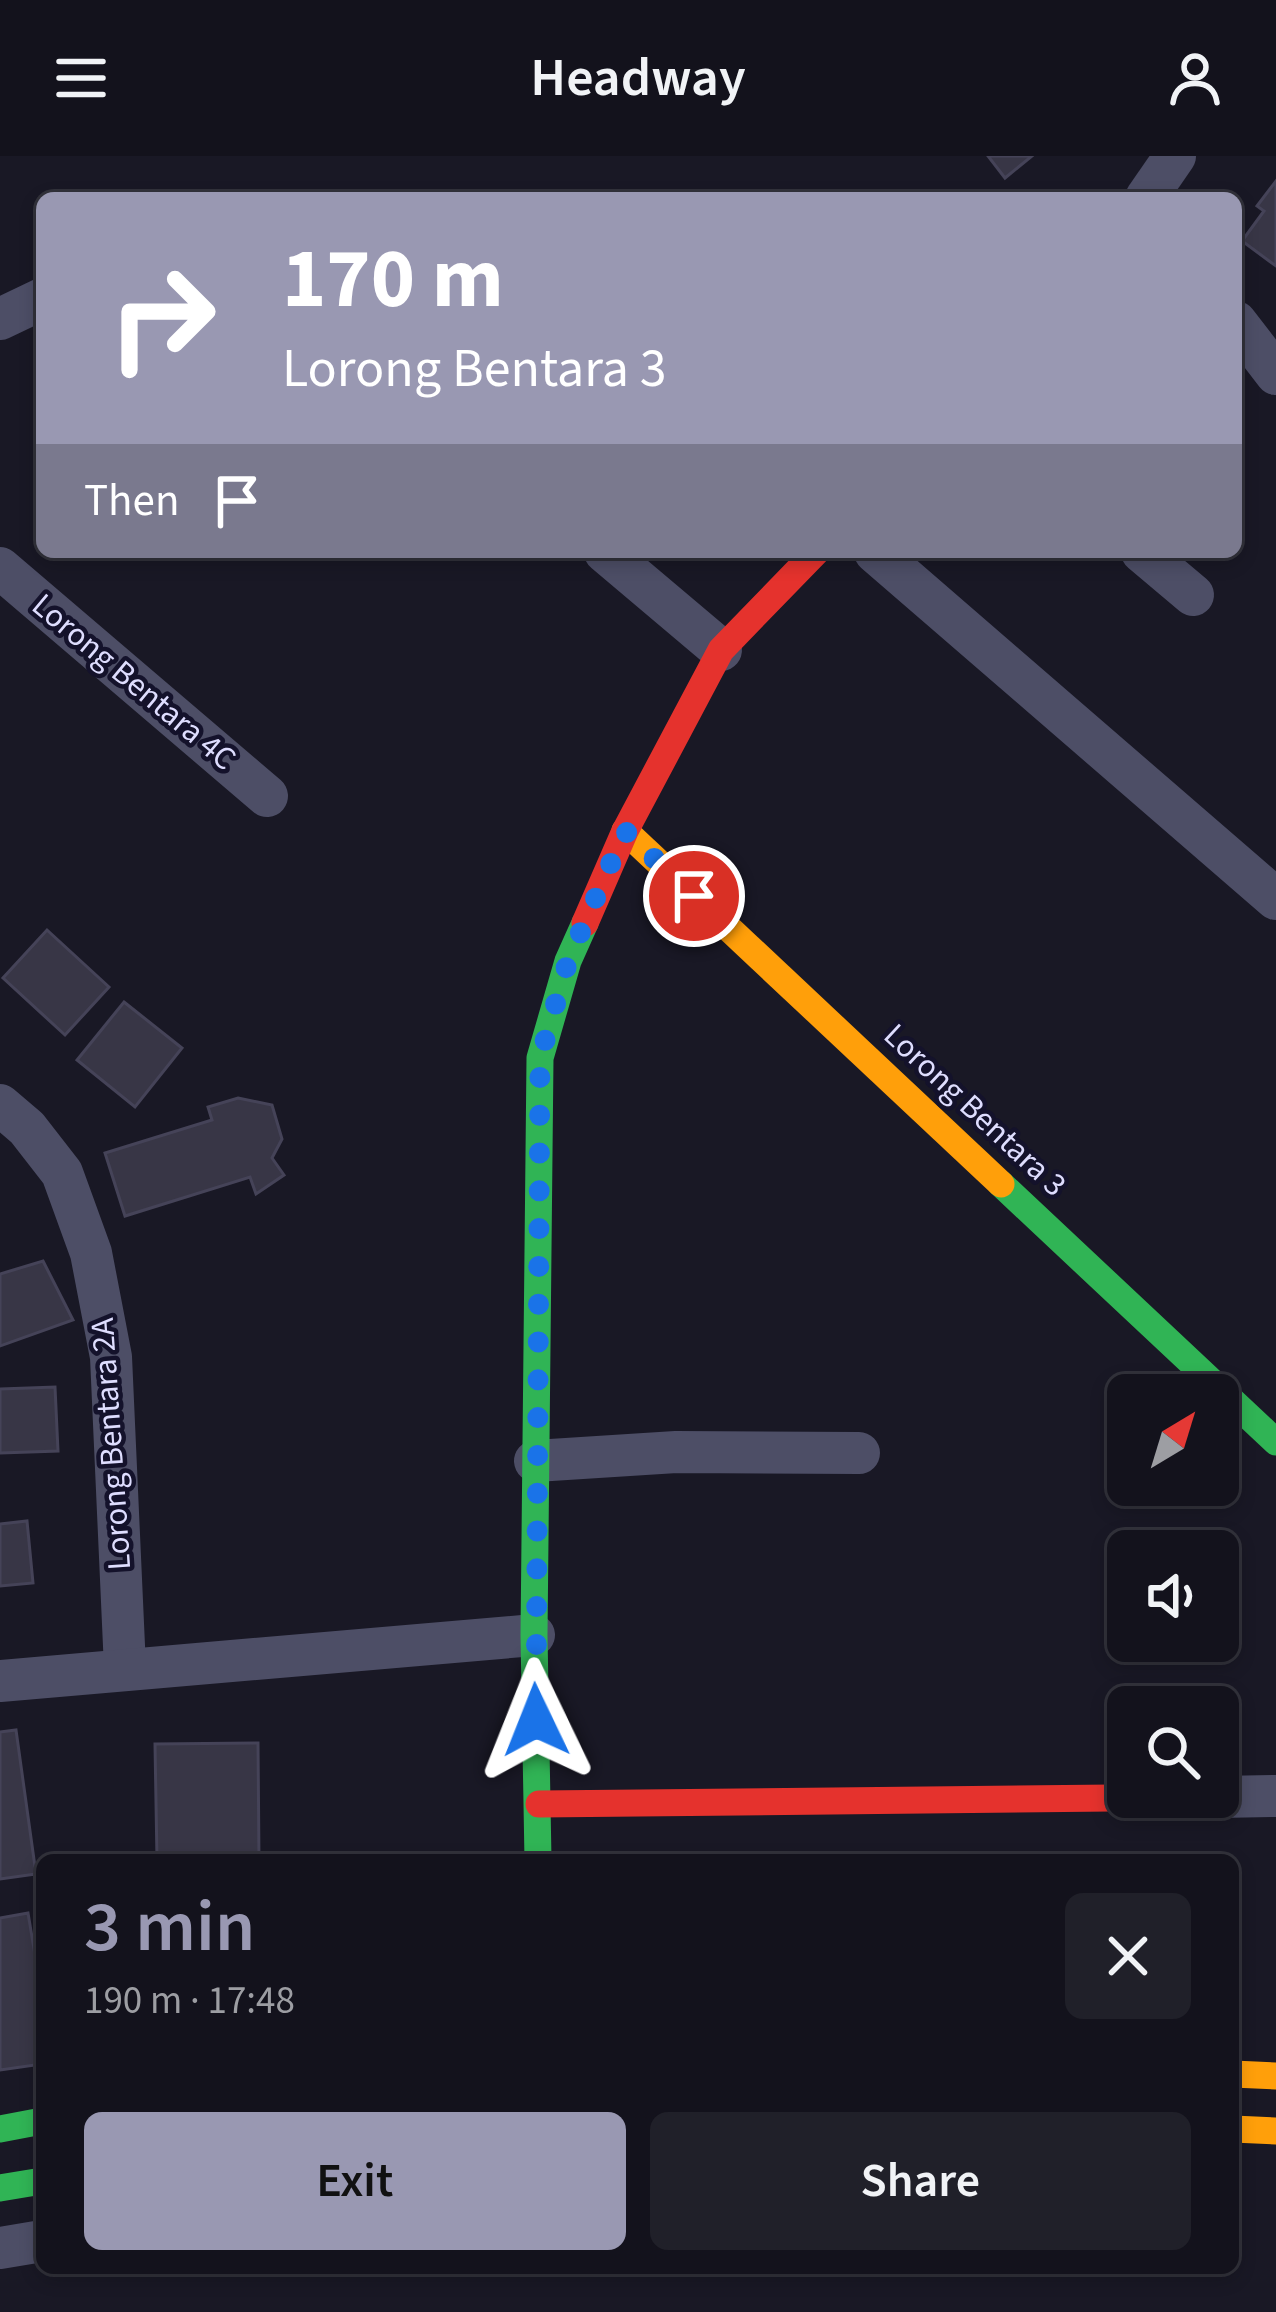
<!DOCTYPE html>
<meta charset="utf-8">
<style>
:root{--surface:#13121c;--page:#202029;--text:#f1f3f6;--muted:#9d9ea3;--line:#32323b;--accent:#9998b2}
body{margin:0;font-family:"Source Sans 3",sans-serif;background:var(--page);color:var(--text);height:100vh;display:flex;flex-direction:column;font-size:45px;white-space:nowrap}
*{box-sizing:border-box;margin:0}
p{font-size:39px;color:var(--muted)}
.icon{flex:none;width:66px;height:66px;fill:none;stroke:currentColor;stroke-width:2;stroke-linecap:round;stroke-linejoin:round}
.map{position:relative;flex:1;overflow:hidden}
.side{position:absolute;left:36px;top:1698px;width:1203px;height:420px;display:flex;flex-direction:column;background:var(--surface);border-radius:18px;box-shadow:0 6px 18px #0003,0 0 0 3px var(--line)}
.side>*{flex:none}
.banner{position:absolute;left:36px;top:36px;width:1206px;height:366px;border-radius:18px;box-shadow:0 6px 18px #0003,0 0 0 3px var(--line);background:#9998b2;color:#fff;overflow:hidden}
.needle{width:78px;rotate:38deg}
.buttons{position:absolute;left:1107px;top:1218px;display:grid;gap:24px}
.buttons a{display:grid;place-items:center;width:132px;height:132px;border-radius:18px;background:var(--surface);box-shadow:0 6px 18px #0003,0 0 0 3px var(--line);font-size:60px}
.pin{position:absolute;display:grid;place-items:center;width:102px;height:102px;color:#fff;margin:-51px;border:6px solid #fff;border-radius:50%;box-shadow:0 3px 12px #0007}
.me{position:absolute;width:132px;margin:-66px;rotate:358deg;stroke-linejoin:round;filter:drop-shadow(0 0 9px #0008)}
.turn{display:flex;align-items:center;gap:42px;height:252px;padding:0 48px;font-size:54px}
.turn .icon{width:156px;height:156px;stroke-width:2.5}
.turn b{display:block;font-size:84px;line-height:102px}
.then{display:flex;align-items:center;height:114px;padding:0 48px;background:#0003;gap:24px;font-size:45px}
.round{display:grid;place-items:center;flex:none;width:126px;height:126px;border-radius:18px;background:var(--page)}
.summary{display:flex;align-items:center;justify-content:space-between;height:204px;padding:0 48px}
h1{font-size:72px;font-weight:600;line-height:90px;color:var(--accent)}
.primary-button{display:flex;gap:24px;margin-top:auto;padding:24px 48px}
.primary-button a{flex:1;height:138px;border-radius:18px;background:var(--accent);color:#111;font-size:48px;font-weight:600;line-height:138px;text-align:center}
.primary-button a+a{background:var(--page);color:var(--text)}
header{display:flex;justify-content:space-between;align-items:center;height:156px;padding:0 48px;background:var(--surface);font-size:54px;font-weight:600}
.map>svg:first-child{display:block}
.building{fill:#383646;stroke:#454358;stroke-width:3}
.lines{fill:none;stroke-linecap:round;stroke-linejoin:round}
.street{stroke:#4d4e66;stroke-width:42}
.fast{stroke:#30b455;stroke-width:27}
.slow{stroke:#ff9f0a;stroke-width:27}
.jam{stroke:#e5322d;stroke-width:27}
.route{stroke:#1a73e8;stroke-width:21;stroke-dasharray:0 37.8}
.labels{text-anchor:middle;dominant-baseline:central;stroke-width:9;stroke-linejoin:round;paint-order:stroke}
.street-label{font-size:33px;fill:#deddfe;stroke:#14122b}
</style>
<header><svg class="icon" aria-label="menu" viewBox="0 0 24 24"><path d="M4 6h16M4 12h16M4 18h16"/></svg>Headway<svg class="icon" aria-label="person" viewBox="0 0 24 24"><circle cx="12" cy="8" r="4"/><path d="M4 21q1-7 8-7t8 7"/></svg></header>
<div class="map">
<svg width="1276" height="2156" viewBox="0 0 1276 2156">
<rect width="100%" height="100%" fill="#191825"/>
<!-- building -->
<g class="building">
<path d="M988 0H1032L1005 22Z"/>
<path d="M1276 25V110L1242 85 1264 55 1257 50Z"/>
<path d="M47 774 109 831 65 879 3 822Z"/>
<path d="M124 846 182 892 135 951 77 904Z"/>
<path d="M238 942 272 949 282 983 272 1002 284 1019 256 1038 250 1021 125 1060 105 997 212 964 208 951Z"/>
<path d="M43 1105 73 1164 0 1190V1118Z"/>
<path d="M55 1231 58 1295 0 1297V1233Z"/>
<path d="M27 1365 33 1427 0 1430V1368Z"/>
<path d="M16 1574 36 1718 0 1723V1576Z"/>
<path d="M258 1587 259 1704H157L155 1588Z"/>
<path d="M28 1757 42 1841V1908L0 1914V1762Z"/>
</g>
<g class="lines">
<!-- street -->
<g class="street">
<path d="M1146 42 1175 0"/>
<path d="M0 163 42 143"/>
<path d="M1236 166 1276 218"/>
<path d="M605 396 721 494"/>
<path d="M875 396 1276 743"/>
<path d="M1142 396 1193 439"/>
<path d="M0 412 267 640"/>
<path d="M0 949 27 972 62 1017 91 1097 111 1201 125 1512"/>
<path d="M535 1305 676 1296 859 1297"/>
<path d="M0 1525 534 1479"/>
<path d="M1218 1641 1276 1640"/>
<path d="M0 2092 42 2085"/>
</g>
<!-- fast -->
<g class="fast">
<path d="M1001 1028 1276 1286"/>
<path d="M538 1704 534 1479 540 902 568 805 585 767"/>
<path d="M0 1973 42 1965"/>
<path d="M0 2032 42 2025"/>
</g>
<!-- slow -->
<g class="slow">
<path d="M625 675 1001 1028"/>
<path d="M1233 1918 1276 1920"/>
<path d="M1233 1973 1276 1975"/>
</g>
<!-- jam -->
<g class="jam">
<path d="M585 767 625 675 721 494 816 396"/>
<path d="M539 1648 1209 1641"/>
</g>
</g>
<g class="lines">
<!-- route -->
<path class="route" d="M536 1564 540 902 568 805 625 675 694 740"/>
</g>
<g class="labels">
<!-- street labels -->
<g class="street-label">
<text transform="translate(134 526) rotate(40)">Lorong Bentara 4C</text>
<text transform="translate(975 954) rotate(43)">Lorong Bentara 3</text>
<text transform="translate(111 1288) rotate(-94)">Lorong Bentara 2A</text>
</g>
</g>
</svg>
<div class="buttons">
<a><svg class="needle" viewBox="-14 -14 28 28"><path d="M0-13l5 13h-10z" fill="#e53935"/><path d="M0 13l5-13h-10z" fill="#9d9ea3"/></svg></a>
<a><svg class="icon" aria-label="sound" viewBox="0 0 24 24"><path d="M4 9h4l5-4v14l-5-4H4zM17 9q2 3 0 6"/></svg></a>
<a><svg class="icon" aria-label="search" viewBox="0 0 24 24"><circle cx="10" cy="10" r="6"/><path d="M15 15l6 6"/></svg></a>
</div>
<div class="pin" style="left:694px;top:740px;background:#d93025"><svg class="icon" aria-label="arrive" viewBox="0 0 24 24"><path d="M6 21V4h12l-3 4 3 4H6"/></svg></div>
<svg class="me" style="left:536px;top:1564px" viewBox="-20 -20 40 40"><path d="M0-17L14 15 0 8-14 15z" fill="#1a73e8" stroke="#fff" stroke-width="4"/></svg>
<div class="banner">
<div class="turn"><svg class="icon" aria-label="right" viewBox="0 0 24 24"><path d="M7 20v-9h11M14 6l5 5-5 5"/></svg><div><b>170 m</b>Lorong Bentara 3</div></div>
<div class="then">Then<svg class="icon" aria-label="arrive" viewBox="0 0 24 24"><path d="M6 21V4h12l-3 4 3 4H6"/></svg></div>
</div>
<section class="side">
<div class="summary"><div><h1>3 min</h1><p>190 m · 17:48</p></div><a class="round"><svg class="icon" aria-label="close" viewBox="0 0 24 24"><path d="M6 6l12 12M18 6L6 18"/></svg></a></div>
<div class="primary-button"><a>Exit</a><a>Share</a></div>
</section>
</div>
